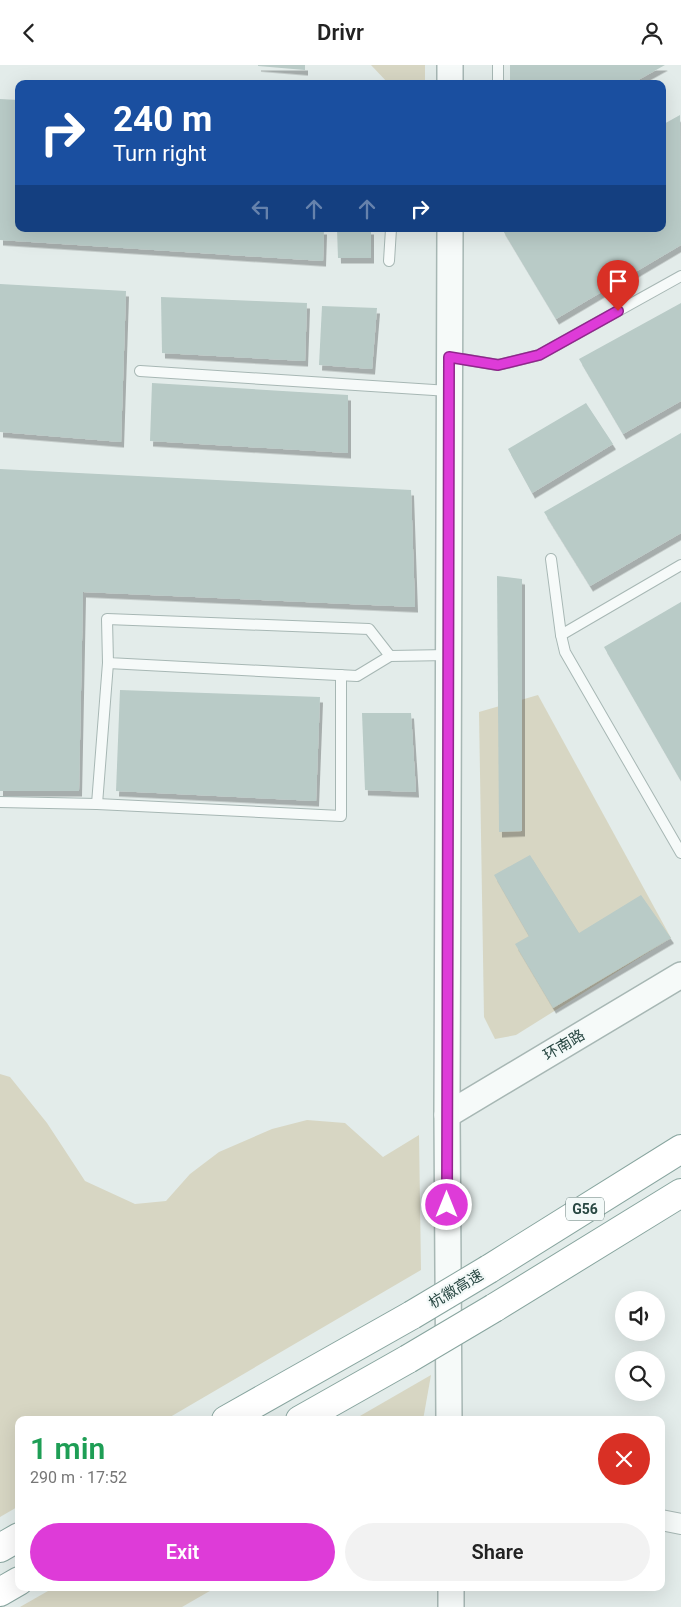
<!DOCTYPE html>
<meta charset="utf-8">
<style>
:root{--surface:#fff;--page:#f2f2f2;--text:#222;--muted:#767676;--accent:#de3bd8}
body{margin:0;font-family:Roboto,"Noto Sans SC",sans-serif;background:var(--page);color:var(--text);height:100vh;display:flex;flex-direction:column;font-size:19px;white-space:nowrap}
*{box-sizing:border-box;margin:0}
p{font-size:16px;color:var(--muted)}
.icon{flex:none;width:28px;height:28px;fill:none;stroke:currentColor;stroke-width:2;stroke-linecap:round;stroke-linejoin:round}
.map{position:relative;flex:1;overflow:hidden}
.panel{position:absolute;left:15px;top:1351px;width:650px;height:175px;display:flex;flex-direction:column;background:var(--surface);border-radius:10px;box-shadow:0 5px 20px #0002}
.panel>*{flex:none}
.banner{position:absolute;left:15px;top:15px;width:651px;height:152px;border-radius:10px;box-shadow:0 5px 20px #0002;background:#1a4fa0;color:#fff;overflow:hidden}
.fabs{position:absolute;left:615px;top:1226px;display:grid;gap:10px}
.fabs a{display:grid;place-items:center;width:50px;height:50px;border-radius:50%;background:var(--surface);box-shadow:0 5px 20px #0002;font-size:25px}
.pin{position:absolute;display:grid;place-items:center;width:42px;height:42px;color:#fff;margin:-51px -21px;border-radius:50% 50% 50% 0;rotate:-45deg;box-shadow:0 0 5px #0007}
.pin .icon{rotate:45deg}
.me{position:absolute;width:55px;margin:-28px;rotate:0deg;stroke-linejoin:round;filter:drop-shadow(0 0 4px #0008)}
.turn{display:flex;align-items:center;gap:18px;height:105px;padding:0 15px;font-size:22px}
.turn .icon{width:65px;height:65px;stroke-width:2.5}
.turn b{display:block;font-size:35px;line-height:42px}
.lanes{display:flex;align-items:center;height:48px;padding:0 15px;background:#0003;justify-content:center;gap:25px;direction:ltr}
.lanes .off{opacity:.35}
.round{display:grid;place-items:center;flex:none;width:52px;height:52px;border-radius:26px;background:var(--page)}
.overview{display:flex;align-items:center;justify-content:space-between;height:85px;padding:0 15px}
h1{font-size:30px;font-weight:600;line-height:38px;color:#1e9e55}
.button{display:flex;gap:10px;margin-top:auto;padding:10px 15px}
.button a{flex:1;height:58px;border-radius:30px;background:var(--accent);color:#fff;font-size:20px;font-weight:600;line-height:58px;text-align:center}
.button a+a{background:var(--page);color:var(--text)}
header{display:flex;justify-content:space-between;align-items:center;height:65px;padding:0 15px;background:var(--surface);font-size:22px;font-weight:600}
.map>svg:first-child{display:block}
.green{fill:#d7d6c3}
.building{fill:#b9cbc7;filter:url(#shadow)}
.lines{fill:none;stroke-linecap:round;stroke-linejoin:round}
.service-casing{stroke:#a7b7b4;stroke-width:12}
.minor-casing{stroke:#a7b7b4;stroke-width:22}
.tertiary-casing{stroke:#a7b7b4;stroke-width:28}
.motorway-casing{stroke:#88a59f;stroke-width:30}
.service{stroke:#f6faf9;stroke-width:10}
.minor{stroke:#f6faf9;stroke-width:20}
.tertiary{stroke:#f6faf9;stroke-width:25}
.motorway{stroke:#fff;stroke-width:28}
.motorway-bridge-casing{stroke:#88a59f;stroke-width:30;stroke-linecap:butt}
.motorway-bridge{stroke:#fff;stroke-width:28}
.route-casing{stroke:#90268c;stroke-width:12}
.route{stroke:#de3bd8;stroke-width:9}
.labels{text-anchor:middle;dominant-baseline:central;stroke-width:4.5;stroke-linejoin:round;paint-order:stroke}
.shield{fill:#f3f9f8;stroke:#657c79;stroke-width:1}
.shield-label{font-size:14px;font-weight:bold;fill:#284742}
.street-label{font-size:15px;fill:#284742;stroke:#f3f9f8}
</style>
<header><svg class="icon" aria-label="back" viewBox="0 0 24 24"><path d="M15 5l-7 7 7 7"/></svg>Drivr<svg class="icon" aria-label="person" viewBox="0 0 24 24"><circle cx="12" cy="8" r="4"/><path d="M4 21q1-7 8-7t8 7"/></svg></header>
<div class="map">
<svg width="681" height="1542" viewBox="0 0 681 1542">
<defs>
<filter id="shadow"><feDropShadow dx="3" dy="5.5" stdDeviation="0" flood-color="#0004"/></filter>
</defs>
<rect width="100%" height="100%" fill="#e3ecea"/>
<!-- green -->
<g class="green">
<path d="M371 0H425V19H389Z"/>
<path d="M538 630 671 873 516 970 495 974 484 952 479 647Z"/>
<path d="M0 1009 10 1012 47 1058 85 1116 135 1139 166 1136 190 1109 219 1087 272 1064 307 1055 345 1058 383 1092 419 1070 421 1205 165 1355H19V1441L0 1452Z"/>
<path d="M431 1310 423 1355H353Z"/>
<path d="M55 1522H215V1523L182 1542H20Z"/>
</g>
<!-- building -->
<g class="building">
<path d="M258 0H305V5L258 1Z"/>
<path d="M510 0H665L631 19H510Z"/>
<path d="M0 34 19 35V164H324L323 196 0 175Z"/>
<path d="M680 50 681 180 556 254 502 164H662V60Z"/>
<path d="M337 164H371V193H338Z"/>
<path d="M0 219 126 226 121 377 0 367Z"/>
<path d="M161 232 307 238 305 296 162 288Z"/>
<path d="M681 238V336L623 369 579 294Z"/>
<path d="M322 241 377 243 372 304 319 300Z"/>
<path d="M152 318 348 330V388L150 376Z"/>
<path d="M586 338 613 379 532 428 508 384Z"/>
<path d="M681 368V468L590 521 544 447Z"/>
<path d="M0 404 411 425 415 542 83 527 79 726H0Z"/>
<path d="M497 511 522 514V766L499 767Z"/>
<path d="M681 537V716L604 582Z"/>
<path d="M120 625 320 632 316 736 116 726Z"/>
<path d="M362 648H411L416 727 365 725Z"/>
<path d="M530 790 579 868 641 830 671 873 553 943 515 879 529 871 494 810Z"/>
</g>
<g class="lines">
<defs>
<g id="service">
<path d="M498 0V19"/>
<path d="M389 196 391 164"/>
<path d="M450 292 498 300 539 290 681 211"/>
<path d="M140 306 449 326"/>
<path d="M551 494 561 570 565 587 681 788"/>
<path d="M561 570 681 500"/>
<path d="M390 591 357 611 108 598 107 554 369 564 390 591 448 590"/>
<path d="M0 737 97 739 341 751V610"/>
<path d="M97 739 108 598"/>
</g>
<path id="minor" d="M661 1455 681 1459"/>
<g id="tertiary">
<path d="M450 19V0"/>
<path d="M447 1050 681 910"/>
<path d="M449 1355 447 1050 450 164"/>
<path d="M451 1522V1542"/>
</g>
<g id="motorway">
<path d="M489 1204 681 1084"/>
<path d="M494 1243 681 1128"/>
<path d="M226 1355 412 1250"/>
<path d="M300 1355 408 1294"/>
<path d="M0 1483 19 1472"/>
<path d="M0 1527 19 1516"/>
</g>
</defs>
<!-- service casing -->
<use href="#service" class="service-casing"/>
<!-- minor casing -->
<use href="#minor" class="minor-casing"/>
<!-- tertiary casing -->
<use href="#tertiary" class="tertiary-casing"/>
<!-- motorway casing -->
<use href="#motorway" class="motorway-casing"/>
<!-- service -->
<use href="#service" class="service"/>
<!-- minor -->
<use href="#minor" class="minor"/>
<!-- tertiary -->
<use href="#tertiary" class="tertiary"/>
<!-- motorway -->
<use href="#motorway" class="motorway"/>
<defs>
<g id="motorway-bridge">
<path d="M412 1250 489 1204"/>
<path d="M408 1294 494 1243"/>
</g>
</defs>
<!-- motorway-bridge casing -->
<use href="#motorway-bridge" class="motorway-bridge-casing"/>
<!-- motorway-bridge -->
<use href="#motorway-bridge" class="motorway-bridge"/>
</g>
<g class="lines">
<defs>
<path id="route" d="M447 1140 449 292 498 300 539 290 618 246"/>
</defs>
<!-- route casing -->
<use href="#route" class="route-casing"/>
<!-- route -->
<use href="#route" class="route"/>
</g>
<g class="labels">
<!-- shield labels -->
<rect class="shield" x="566" y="1132.5" width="38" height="23" rx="4"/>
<g class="shield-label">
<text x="585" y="1144">G56</text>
</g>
<!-- street labels -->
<g class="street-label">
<text transform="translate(564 980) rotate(-31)">环南路</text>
<text transform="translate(456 1224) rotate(-31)">杭徽高速</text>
</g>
</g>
</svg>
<div class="fabs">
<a><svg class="icon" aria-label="sound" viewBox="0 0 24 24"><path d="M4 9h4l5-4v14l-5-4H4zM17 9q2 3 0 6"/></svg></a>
<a><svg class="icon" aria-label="search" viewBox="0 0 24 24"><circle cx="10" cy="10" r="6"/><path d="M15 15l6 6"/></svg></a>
</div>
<div class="pin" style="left:618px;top:246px;background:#d93025"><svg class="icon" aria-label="arrive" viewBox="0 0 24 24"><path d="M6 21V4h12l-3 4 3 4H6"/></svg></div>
<svg class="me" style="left:447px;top:1140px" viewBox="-20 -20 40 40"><circle r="17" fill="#de3bd8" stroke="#fff" stroke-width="3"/><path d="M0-11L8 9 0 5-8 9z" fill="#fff"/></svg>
<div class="banner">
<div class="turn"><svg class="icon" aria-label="right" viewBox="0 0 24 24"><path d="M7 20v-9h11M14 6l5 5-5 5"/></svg><div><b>240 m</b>Turn right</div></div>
<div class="lanes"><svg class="icon off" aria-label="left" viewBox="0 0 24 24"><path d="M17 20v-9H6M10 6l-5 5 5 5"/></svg><svg class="icon off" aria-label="ahead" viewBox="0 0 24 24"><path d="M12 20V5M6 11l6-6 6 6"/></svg><svg class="icon off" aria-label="ahead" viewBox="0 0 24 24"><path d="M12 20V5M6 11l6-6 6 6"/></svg><svg class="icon" aria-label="right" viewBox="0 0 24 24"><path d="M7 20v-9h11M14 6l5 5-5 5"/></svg></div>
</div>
<section class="panel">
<div class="overview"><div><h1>1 min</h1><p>290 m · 17:52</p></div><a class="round" style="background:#d93025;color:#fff"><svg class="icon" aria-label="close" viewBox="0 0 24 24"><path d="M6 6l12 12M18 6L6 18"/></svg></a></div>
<div class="button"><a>Exit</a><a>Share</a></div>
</section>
</div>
